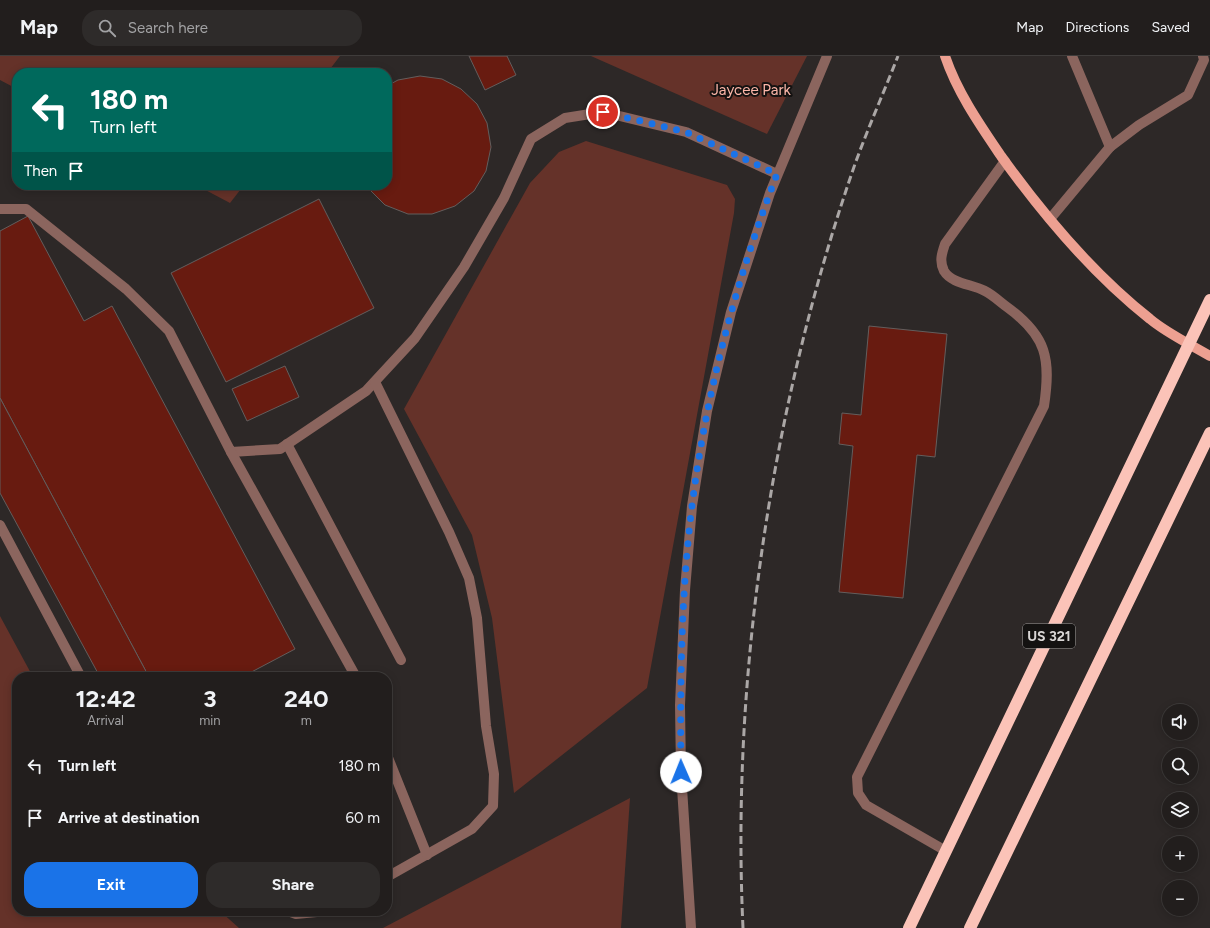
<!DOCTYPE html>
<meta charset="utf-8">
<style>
:root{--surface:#221e1d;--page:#2e2b2a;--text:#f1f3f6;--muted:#a2a2a4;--line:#3f3c3b;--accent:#1a73e8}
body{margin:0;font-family:Figtree,sans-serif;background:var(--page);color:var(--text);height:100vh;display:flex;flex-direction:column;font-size:15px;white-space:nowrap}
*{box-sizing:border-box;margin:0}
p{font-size:13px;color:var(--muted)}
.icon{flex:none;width:22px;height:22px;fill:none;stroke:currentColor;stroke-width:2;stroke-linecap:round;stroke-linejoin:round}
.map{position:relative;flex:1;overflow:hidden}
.drawer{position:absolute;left:12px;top:616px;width:380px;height:244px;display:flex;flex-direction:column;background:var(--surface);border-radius:16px;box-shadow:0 2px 10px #0003,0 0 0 1px var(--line)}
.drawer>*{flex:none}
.hud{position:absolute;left:12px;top:12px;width:380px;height:122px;border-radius:16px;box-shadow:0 2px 10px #0003,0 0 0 1px var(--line);background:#00695c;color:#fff;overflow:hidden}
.tools{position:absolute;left:1162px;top:648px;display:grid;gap:8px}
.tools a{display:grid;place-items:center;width:36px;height:36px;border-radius:50%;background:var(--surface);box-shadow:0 2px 10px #0003,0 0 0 1px var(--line);font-size:20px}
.pin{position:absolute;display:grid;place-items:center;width:34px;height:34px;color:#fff;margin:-17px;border:2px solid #fff;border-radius:50%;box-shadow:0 1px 4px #0007}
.me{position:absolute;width:44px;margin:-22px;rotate:359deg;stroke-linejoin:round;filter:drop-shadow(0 0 3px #0008)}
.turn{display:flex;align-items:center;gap:14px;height:84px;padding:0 12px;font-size:18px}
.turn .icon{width:52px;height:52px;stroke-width:2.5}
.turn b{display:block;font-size:28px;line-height:34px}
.then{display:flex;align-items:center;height:38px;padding:0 12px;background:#0003;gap:8px;font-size:15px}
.eta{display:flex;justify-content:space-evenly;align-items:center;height:68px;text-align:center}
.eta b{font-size:24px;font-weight:700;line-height:28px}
.action{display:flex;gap:8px;margin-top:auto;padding:8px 12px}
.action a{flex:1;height:46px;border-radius:16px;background:var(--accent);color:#fff;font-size:16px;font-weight:700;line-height:46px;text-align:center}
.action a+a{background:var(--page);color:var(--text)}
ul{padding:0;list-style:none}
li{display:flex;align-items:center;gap:12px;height:52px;padding:0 12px}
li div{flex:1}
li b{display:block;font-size:15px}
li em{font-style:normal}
header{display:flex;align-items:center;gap:24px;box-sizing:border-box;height:56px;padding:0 20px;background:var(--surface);border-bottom:1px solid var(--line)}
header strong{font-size:19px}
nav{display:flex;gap:22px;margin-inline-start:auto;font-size:14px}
.search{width:280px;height:36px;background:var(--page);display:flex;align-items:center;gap:10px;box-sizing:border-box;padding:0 14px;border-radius:16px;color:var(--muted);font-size:15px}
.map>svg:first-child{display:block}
.green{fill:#653229}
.building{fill:#681b10;stroke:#635e5d}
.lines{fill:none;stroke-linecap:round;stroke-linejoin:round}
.minor{stroke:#8b655e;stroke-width:10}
.major{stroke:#eda091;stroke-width:10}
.highway{stroke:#fbc3b8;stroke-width:12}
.rail{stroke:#aba7a6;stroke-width:3;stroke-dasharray:8 4;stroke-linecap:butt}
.route{stroke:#1a73e8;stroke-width:7;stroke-dasharray:0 12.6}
.labels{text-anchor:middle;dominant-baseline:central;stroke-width:4;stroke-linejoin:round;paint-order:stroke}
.shield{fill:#141211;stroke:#9e9b9a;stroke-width:1}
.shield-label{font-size:14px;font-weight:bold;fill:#d9d6d5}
.park-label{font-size:15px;fill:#fcb6a8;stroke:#141211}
</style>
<header>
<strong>Map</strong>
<div class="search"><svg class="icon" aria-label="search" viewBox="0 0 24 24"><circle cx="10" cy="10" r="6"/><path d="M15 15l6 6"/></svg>Search here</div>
<nav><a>Map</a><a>Directions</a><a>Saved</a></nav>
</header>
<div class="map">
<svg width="1210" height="872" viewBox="0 0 1210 872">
<rect width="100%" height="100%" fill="#2d2827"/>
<!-- green -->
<g class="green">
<path d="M0 0H340L327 17H17V33L0 24Z"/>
<path d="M591 0H807L767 78Z"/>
<path d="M586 85 727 129 735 143 734 157 647 632 514 737 492 562 472 479 404 353 530 127 559 96Z"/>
<path d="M196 129H244L230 147Z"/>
<path d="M0 560 33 621H17V855H220L239 872H0Z"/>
<path d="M630 742 621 872H383Z"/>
</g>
<!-- building -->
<g class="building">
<path d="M469 0H507L516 19 485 34Z"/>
<path d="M420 20 442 23 461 33 477 48 487 67 491 91 486 115 474 135 455 150 432 158H408L385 149 365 129H387V30L398 24Z"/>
<path d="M319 143 374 252 226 326 171 217Z"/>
<path d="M28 160 84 265 112 250 295 593 242 621H149L0 342V175Z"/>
<path d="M869 270 947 278 935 401 917 399 903 542 839 536 853 390 839 388 842 357 861 359Z"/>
<path d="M285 310 299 341 247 365 232 333Z"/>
<path d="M0 342 149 621H100L0 437Z"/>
<path d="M268 617 270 621H259Z"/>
</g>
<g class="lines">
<!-- minor -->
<g class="minor">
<path d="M1072 0 1110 91"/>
<path d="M0 153H26L126 233 169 275 231 396 280 393 366 335 415 282 464 211 504 142 531 83 565 62 603 56 686 76 777 118"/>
<path d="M1050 163 1110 91 1139 69 1188 39 1204 4 1203 0"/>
<path d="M375 326 449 476 469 522 477 562 486 670 494 718 493 750 472 773 387 821"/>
<path d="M287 388 401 604"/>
<path d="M231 396 356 621"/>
<path d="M0 469 81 621"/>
<path d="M387 699 427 799"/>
<path d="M946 795 866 749 858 737 857 721 1044 350C1051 303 1047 280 1007 251 1000 246 993 239 985 235 972 228 952 228 944 215 939 205 942 197 945 188L1005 105"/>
<path d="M288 855 296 858 327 855"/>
<path d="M691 872 681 716 680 649 685 534 692 450 707 355 731 256 770 137 827 0"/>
</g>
<!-- major -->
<path class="major" d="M945 0C957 36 980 69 1001 100 1044 160 1093 218 1150 263 1168 278 1190 288 1210 300"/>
<!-- highway -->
<g class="highway">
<path d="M909 872 1210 244"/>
<path d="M970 872 1210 377"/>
</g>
<!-- rail -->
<path class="rail" d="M743 872C731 619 772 347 855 108 868 72 884 36 898 0"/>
</g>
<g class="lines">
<!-- route -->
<path class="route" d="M603 56 686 76 777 118C736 225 706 337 692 450 681 538 680 627 681 716"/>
</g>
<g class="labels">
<!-- shield labels -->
<rect class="shield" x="1023" y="568" width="52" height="24" rx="3"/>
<g class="shield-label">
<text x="1049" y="580">US 321</text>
</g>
<!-- park labels -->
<g class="park-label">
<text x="751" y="34">Jaycee Park</text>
</g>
</g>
</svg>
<div class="tools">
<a><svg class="icon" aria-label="sound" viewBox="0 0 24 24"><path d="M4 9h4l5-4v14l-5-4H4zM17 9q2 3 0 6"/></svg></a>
<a><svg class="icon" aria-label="search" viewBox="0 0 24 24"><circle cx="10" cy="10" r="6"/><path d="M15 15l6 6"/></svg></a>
<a><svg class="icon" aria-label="layers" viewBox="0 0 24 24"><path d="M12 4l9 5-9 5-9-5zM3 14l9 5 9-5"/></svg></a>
<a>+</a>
<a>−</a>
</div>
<div class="pin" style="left:603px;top:56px;background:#d93025"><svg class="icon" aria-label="arrive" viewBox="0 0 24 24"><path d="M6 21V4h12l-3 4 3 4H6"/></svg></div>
<svg class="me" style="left:681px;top:716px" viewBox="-20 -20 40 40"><circle r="19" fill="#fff"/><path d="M0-13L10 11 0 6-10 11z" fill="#1a73e8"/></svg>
<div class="hud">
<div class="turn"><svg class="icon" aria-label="left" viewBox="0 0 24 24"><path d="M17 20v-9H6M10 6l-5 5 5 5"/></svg><div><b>180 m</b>Turn left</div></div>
<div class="then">Then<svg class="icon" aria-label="arrive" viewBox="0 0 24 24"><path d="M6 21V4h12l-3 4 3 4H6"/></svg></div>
</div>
<section class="drawer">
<div class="eta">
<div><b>12:42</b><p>Arrival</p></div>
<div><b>3</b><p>min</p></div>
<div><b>240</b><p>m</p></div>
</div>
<ul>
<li><svg class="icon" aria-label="left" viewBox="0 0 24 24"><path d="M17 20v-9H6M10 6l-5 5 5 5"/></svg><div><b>Turn left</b></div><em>180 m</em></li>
<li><svg class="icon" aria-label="arrive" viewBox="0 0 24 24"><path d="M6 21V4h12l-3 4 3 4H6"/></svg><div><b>Arrive at destination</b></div><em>60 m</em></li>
</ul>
<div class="action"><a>Exit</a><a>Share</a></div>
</section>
</div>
